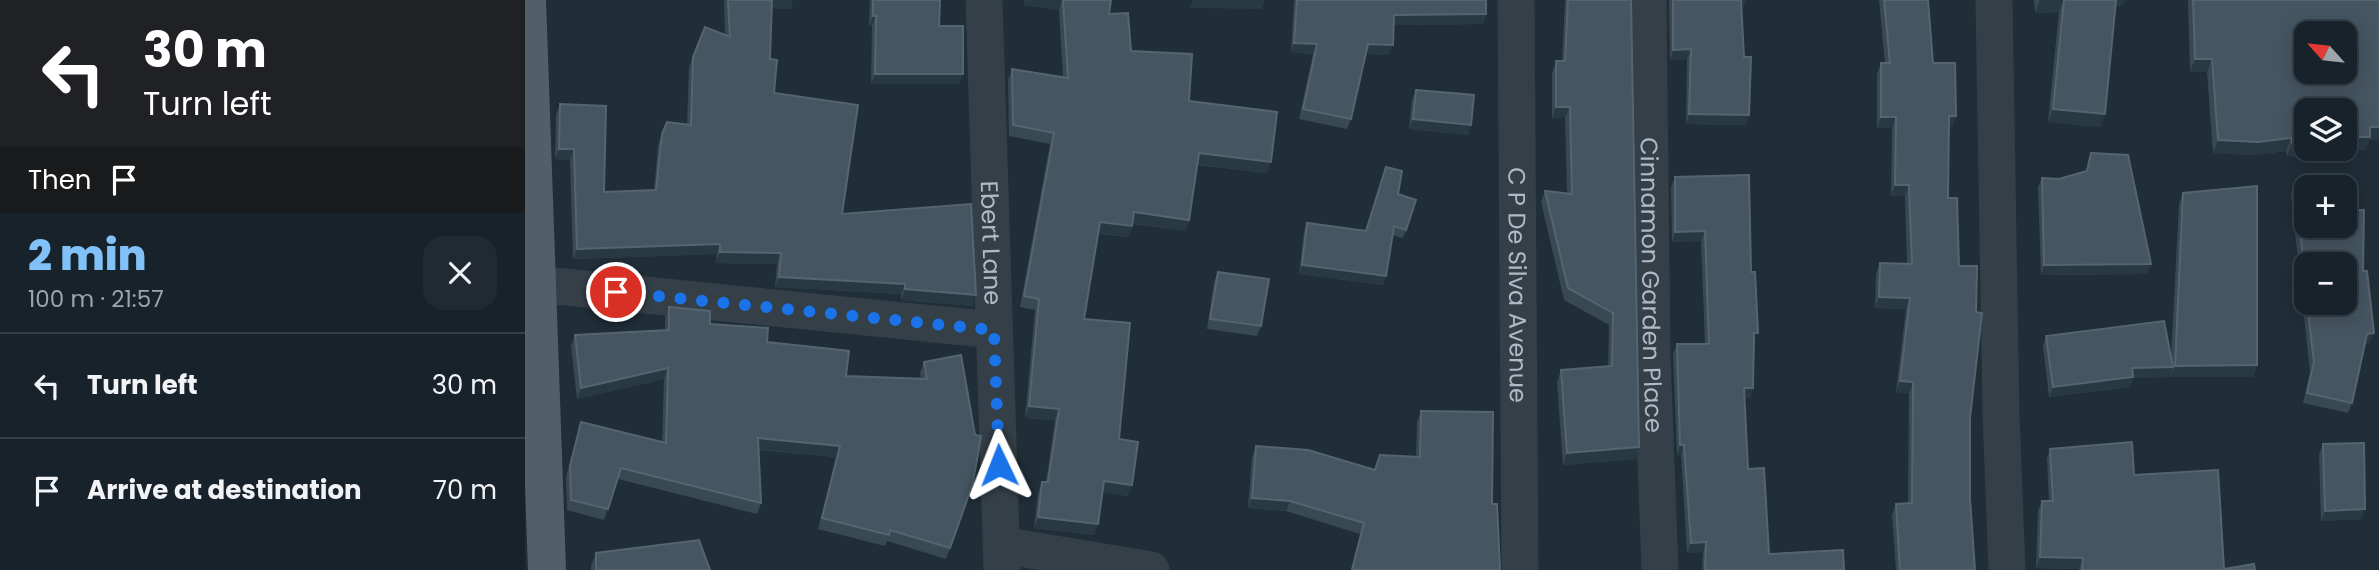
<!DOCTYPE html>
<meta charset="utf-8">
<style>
:root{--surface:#18222a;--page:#212a32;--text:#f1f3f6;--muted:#9fa4a8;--line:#363f47;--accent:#81c1f7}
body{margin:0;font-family:Poppins,sans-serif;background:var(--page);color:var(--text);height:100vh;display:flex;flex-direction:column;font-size:26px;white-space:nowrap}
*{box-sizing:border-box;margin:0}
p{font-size:23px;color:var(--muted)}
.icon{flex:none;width:38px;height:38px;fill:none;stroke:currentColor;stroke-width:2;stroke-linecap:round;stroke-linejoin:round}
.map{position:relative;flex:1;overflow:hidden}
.drawer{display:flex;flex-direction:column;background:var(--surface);width:525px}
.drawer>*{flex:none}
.guide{background:#202124;color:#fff;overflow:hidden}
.needle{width:46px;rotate:297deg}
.buttons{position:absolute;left:1769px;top:21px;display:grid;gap:14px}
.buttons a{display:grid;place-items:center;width:63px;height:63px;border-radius:14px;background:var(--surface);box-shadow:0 4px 18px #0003,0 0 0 2px var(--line);font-size:35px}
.pin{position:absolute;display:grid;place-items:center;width:60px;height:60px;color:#fff;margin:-30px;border:4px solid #fff;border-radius:50%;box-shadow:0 2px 7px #0007}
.me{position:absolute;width:77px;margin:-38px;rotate:358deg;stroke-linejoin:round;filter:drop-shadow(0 0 5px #0008)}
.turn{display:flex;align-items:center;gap:24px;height:147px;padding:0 28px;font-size:32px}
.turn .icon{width:91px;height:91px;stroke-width:2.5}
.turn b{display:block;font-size:49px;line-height:60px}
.then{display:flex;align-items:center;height:66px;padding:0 28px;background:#0003;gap:14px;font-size:26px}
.round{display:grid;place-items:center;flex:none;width:74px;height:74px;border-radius:21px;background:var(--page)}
.head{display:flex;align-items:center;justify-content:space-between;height:119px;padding:0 28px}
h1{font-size:42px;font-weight:800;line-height:52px;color:var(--accent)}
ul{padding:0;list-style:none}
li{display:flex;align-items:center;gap:21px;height:105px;padding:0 28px;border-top:2px solid var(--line)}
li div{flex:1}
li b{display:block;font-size:26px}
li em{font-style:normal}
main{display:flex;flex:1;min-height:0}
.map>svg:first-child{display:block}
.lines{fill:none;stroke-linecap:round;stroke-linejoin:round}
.minor{stroke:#343f48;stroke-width:37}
.major{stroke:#525f68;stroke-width:38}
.wall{fill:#384954;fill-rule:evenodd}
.shaded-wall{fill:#293944}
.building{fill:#455561;stroke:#556570;stroke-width:2;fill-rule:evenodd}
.route{stroke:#1a73e8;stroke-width:12;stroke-dasharray:0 21.6}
.labels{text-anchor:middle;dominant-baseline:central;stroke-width:7;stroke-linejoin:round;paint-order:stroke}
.street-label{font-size:24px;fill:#aebac5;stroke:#19242d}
</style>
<main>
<section class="drawer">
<div class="guide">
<div class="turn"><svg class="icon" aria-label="left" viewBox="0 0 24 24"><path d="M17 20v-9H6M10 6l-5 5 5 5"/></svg><div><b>30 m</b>Turn left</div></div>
<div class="then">Then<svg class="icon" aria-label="arrive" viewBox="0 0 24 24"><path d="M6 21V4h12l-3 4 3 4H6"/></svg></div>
</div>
<div class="head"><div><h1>2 min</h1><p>100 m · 21:57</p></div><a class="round"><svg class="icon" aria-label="close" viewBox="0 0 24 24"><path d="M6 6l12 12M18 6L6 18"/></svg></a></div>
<ul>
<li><svg class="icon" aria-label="left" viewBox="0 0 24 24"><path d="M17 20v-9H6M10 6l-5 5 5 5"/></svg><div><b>Turn left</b></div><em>30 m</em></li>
<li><svg class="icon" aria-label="arrive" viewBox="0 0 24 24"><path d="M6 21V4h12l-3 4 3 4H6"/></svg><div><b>Arrive at destination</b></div><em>70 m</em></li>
</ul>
</section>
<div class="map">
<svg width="1854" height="570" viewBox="0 0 1854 570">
<rect width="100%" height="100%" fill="#202e38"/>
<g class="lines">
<!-- minor -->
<g class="minor">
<path id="s1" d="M459 0 477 570"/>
<path id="s2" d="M991 0 995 570"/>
<path id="s3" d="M1123 0 1127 355 1135 570"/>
<path d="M1469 0 1476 414 1482 570"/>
<path d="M10 284 469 330"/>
<path d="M476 545 626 570"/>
</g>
<!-- major -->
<path class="major" d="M2 0 22 570"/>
</g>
<!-- wall -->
<g class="wall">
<path d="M199 0H268L265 9 246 8 245 59 249 93 317 214 448 306 376 300V294L250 287 252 264 191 263 192 254 48 259 45 160 30 159 31 115 35 104 79 192 129 190 133 145 142 122 162 124 164 67 180 27 200 35Z"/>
<path d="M345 0H415L414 26 434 84H346L347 26H344Z"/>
<path d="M500 0H586L584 14 606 51 664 101 742 173 672 165 664 220 660 231 608 224 603 237 573 234 559 319 594 439 603 496 577 492 569 535 509 528 513 493 517 482H521L530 420 500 418 510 310 495 307 525 144 484 136 483 80 487 69 538 77 534 10 499 5Z"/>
<path d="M769 0H961V14L958 24 869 25 864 55 840 54 826 119 822 129 774 119 788 54 766 52Z"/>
<path d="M1040 0H1106L1114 447 1110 459 1038 465 1032 382 1036 370 1083 366 1084 325 1039 300 1016 202 1020 191 1042 193 1040 118H1027V73L1031 61H1037Z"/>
<path d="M1144 0H1221L1217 9 1219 57 1224 115 1221 125 1161 124 1162 59 1145 60Z"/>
<path d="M1354 0H1403L1408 63 1431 116 1427 127H1424L1423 198 1434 266 1445 418V499L1450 570H1371L1367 515 1371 504 1383 503 1384 393 1371 392 1381 309 1350 308 1351 274 1355 263 1382 264 1380 196H1366L1367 128H1352V74L1356 63H1360Z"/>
<path d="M1509 0H1600L1598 5 1591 6 1580 114 1575 127 1523 122 1534 12 1510 13Z"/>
<path d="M1663 0H1854V140H1844L1840 150H1823L1820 159 1762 156 1761 151 1728 155 1688 153 1682 72H1665Z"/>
<path d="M891 90 946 125 943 135 884 129 887 100Z"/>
<path d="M1566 153 1623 274 1516 275 1513 187 1517 178 1534 179 1561 171Z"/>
<path d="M1150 177 1226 272 1230 343 1228 388 1225 398H1219L1223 469 1244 554 1319 570H1177L1178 552 1162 553 1156 455H1152L1148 354 1152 344H1180L1176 241 1147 242 1146 187Z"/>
<path d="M1770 184 1825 210 1838 271 1845 343H1840L1827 403 1823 413 1778 403 1785 372 1766 194ZM1782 264 1820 303H1782Z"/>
<path d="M1658 193 1732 365 1728 377H1645L1646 374 1645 377 1608 378 1605 387 1524 397 1518 346 1521 336 1646 358 1654 204Z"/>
<path d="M873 194 891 200 878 238 867 235 858 285 774 274 779 232 782 223 840 231Z"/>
<path d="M693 272 736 326 732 336 682 329 689 282Z"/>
<path d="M144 307 185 324 242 342 321 376 396 379 395 373 399 362 436 355 425 548 421 559 362 541 360 546 293 529 311 457 234 450 236 503 232 514 93 479 79 520 42 510 41 477 56 422 137 443 139 379 52 399 46 346 50 335 140 331V318Z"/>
<path d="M896 411 967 504 975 570H826L835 534 761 511 723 508 727 457 731 446 850 470 891 457 892 422Z"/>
<path d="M1798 444 1837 519 1796 521 1794 454Z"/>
<path d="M1525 449 1609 475 1699 569 1730 570H1554V569L1511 568 1513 511 1517 501H1524L1522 459Z"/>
<path d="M71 553 185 570H66V566Z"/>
</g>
<!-- shaded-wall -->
<g class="shaded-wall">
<path d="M246 0H268L265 9 243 8Z"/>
<path d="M501 0H537L534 10 499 5Z"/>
<path d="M668 0H740L737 9 665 8Z"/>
<path d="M1216 0H1221L1218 9H1213Z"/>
<path d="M1515 0H1539L1534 12 1510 13Z"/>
<path d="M1590 0H1600L1598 5 1587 6Z"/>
<path d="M961 14 958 24 866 25 869 15Z"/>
<path d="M348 16H351L347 26H344Z"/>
<path d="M769 43 792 44 788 54 766 52Z"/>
<path d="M843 44 868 45 864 55 839 54Z"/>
<path d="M1166 49 1162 59 1145 60 1148 50Z"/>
<path d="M1670 59H1687L1682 72H1665Z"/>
<path d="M350 74H438L434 84H346Z"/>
<path d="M1031 107H1045L1040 118H1027Z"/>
<path d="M1528 109 1580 114 1575 127 1523 122Z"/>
<path d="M1164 114 1224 115 1221 125 1161 124Z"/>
<path d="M1424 116H1431L1427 127H1420Z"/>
<path d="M1356 117H1371L1367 128H1352Z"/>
<path d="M888 119 946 125 943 135 884 129Z"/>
<path d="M1845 127H1854V140H1844L1840 150H1823L1820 159 1762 156 1767 143 1782 144V149H1820V145L1825 137Z"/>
<path d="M1766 138 1761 151 1728 155 1688 153 1693 140Z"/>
<path d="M34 149H49L45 160 30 159Z"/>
<path d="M674 153 746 162 742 173 670 164Z"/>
<path d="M1370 185H1384L1380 196H1366Z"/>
<path d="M609 212 664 220 660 231 605 223Z"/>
<path d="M575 222 607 226 603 237 571 233Z"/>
<path d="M1180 231 1176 241 1147 242 1150 232Z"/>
<path d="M195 244 192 254 48 259 52 249Z"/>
<path d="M195 252 256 253 252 264 191 263Z"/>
<path d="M1626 264 1623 274 1516 275 1519 265Z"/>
<path d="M777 265 861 276 858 285 774 274Z"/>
<path d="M254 277 380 284 376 294 250 287Z"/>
<path d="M380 289 451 295 448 306 376 300Z"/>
<path d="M1354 297 1385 298 1381 309 1350 308Z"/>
<path d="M1849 333 1845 343 1838 344 1842 334Z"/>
<path d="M1732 365 1728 377H1645L1650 366Z"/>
<path d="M1648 367 1645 377 1608 378 1605 387 1524 397 1528 387 1607 368Z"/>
<path d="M143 368 139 379 52 399 56 388Z"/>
<path d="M1375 381 1388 382 1384 393 1371 392Z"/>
<path d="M1219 388H1228L1225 398H1215Z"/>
<path d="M504 406 534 409 530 420 500 418Z"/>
<path d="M233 438 315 446 311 457 229 449Z"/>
<path d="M1155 445H1159L1156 455H1152Z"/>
<path d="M1114 447 1110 459 1038 465 1042 453Z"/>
<path d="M579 481 607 485 603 496 575 492Z"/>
<path d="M727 498 765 501 761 511 723 508Z"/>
<path d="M1840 509 1837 519 1796 521 1800 511Z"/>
<path d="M513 517 573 524 569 535 509 528Z"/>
<path d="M1181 542 1178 552 1162 553 1166 543Z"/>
<path d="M1515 557 1558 558 1554 569 1511 568Z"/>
</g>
<!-- building -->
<g class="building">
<path d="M203 0H247L245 59 252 60 249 93 333 105 317 214 446 204 451 295 380 289V284L254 277 256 253 195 252V244L52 249 49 149H34L35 104 81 106 79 192 131 190 137 134 142 122 166 125 168 57 180 27 205 37Z"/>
<path d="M348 0H415L414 26H438V74H350L351 16H348Z"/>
<path d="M538 0H586L584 14 603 13 606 51 667 54 664 101 752 112 746 162 674 153 664 220 609 212 607 226 575 222 559 319 605 323 594 439 613 442 607 485 579 481 573 524 513 517 517 482H523L534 409 504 406 514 299 499 296 529 133 488 125 487 69 543 78Z"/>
<path d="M772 0H961V14L869 15 868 45 843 44 826 119 778 109 792 44 769 43Z"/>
<path d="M1043 0H1106L1114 447 1042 453 1036 370 1087 366 1088 313 1043 288 1020 191 1047 194 1045 107H1031V61H1040Z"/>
<path d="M1148 0H1216L1219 57H1226L1224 115 1164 114 1166 49 1148 50Z"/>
<path d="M1359 0H1403L1408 63H1430L1431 116H1424L1423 198H1432L1434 266H1452L1451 312 1457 313 1445 418V499L1450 570H1375L1371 504 1387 503 1388 382 1375 381 1385 298 1354 297 1355 263 1387 264 1384 185H1370L1371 117H1356V63H1365Z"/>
<path d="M1539 0H1591L1580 114 1528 109Z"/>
<path d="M1668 0H1854V127H1845V137H1825V145H1820V110H1782V144L1767 143 1766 138 1733 142 1693 140 1687 59H1670ZM1782 33H1820V72H1782Z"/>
<path d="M891 90 949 95 946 125 888 119Z"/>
<path d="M1566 153 1603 155 1626 264 1519 265 1517 178 1534 179 1562 171Z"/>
<path d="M861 167 877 171 873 194 891 200 881 230 869 226 861 276 777 265 782 223 841 231Z"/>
<path d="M1224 175 1226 272H1230L1233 333H1229L1228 388H1219L1223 469 1239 468 1244 554 1318 550 1319 570H1180L1181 542 1166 543 1159 445H1155L1152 344H1184L1180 231 1150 232V177Z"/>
<path d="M1824 180 1825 210H1839L1838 271H1842L1849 333 1842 334 1827 403 1782 393 1789 362 1782 303H1820V264H1782V294L1770 184ZM1782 187H1820V226H1782Z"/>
<path d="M1732 186V365L1650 366 1658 193Z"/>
<path d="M693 272 744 279 736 326 685 319Z"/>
<path d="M144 307 185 311V324L243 328 242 342 324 351 321 376 402 379 399 362 436 355 450 435 456 436 448 483 425 548 365 530 364 535 297 518 315 446 233 438 236 503 96 468 83 509 46 500 45 466 56 422 141 443 143 368 56 388 50 335 144 330Z"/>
<path d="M1639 321 1648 367 1607 368 1608 377 1528 387 1521 336Z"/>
<path d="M896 411 968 412 967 504H972L975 570H827L839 523 765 501 727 498 731 446 783 450 850 470 855 455 895 457Z"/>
<path d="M1607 442 1609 475 1693 470 1699 569 1729 564 1730 570H1557L1558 558 1515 557 1517 501H1528L1525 449Z"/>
<path d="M1839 443 1840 509 1800 511 1798 444Z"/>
<path d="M174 540 185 570H71V553Z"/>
</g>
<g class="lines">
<!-- route -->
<path class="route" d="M91 292 469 330 474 465"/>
</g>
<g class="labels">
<!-- street labels -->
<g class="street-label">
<text stroke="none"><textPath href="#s1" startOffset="243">Ebert Lane</textPath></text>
<text stroke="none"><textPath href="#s2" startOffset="285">C P De Silva Avenue</textPath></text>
<text stroke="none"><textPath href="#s3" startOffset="285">Cinnamon Garden Place</textPath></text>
</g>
</g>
</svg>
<div class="buttons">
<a><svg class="needle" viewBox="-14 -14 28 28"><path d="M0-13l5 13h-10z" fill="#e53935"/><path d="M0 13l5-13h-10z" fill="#9fa4a8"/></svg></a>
<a><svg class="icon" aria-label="layers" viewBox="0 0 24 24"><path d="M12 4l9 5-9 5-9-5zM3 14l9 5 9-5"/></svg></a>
<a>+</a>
<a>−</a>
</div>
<div class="pin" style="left:91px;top:292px;background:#d93025"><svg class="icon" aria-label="arrive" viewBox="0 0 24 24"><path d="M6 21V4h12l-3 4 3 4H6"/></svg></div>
<svg class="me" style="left:474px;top:465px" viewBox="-20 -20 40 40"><path d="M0-17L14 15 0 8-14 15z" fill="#1a73e8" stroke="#fff" stroke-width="4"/></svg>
</div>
</main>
